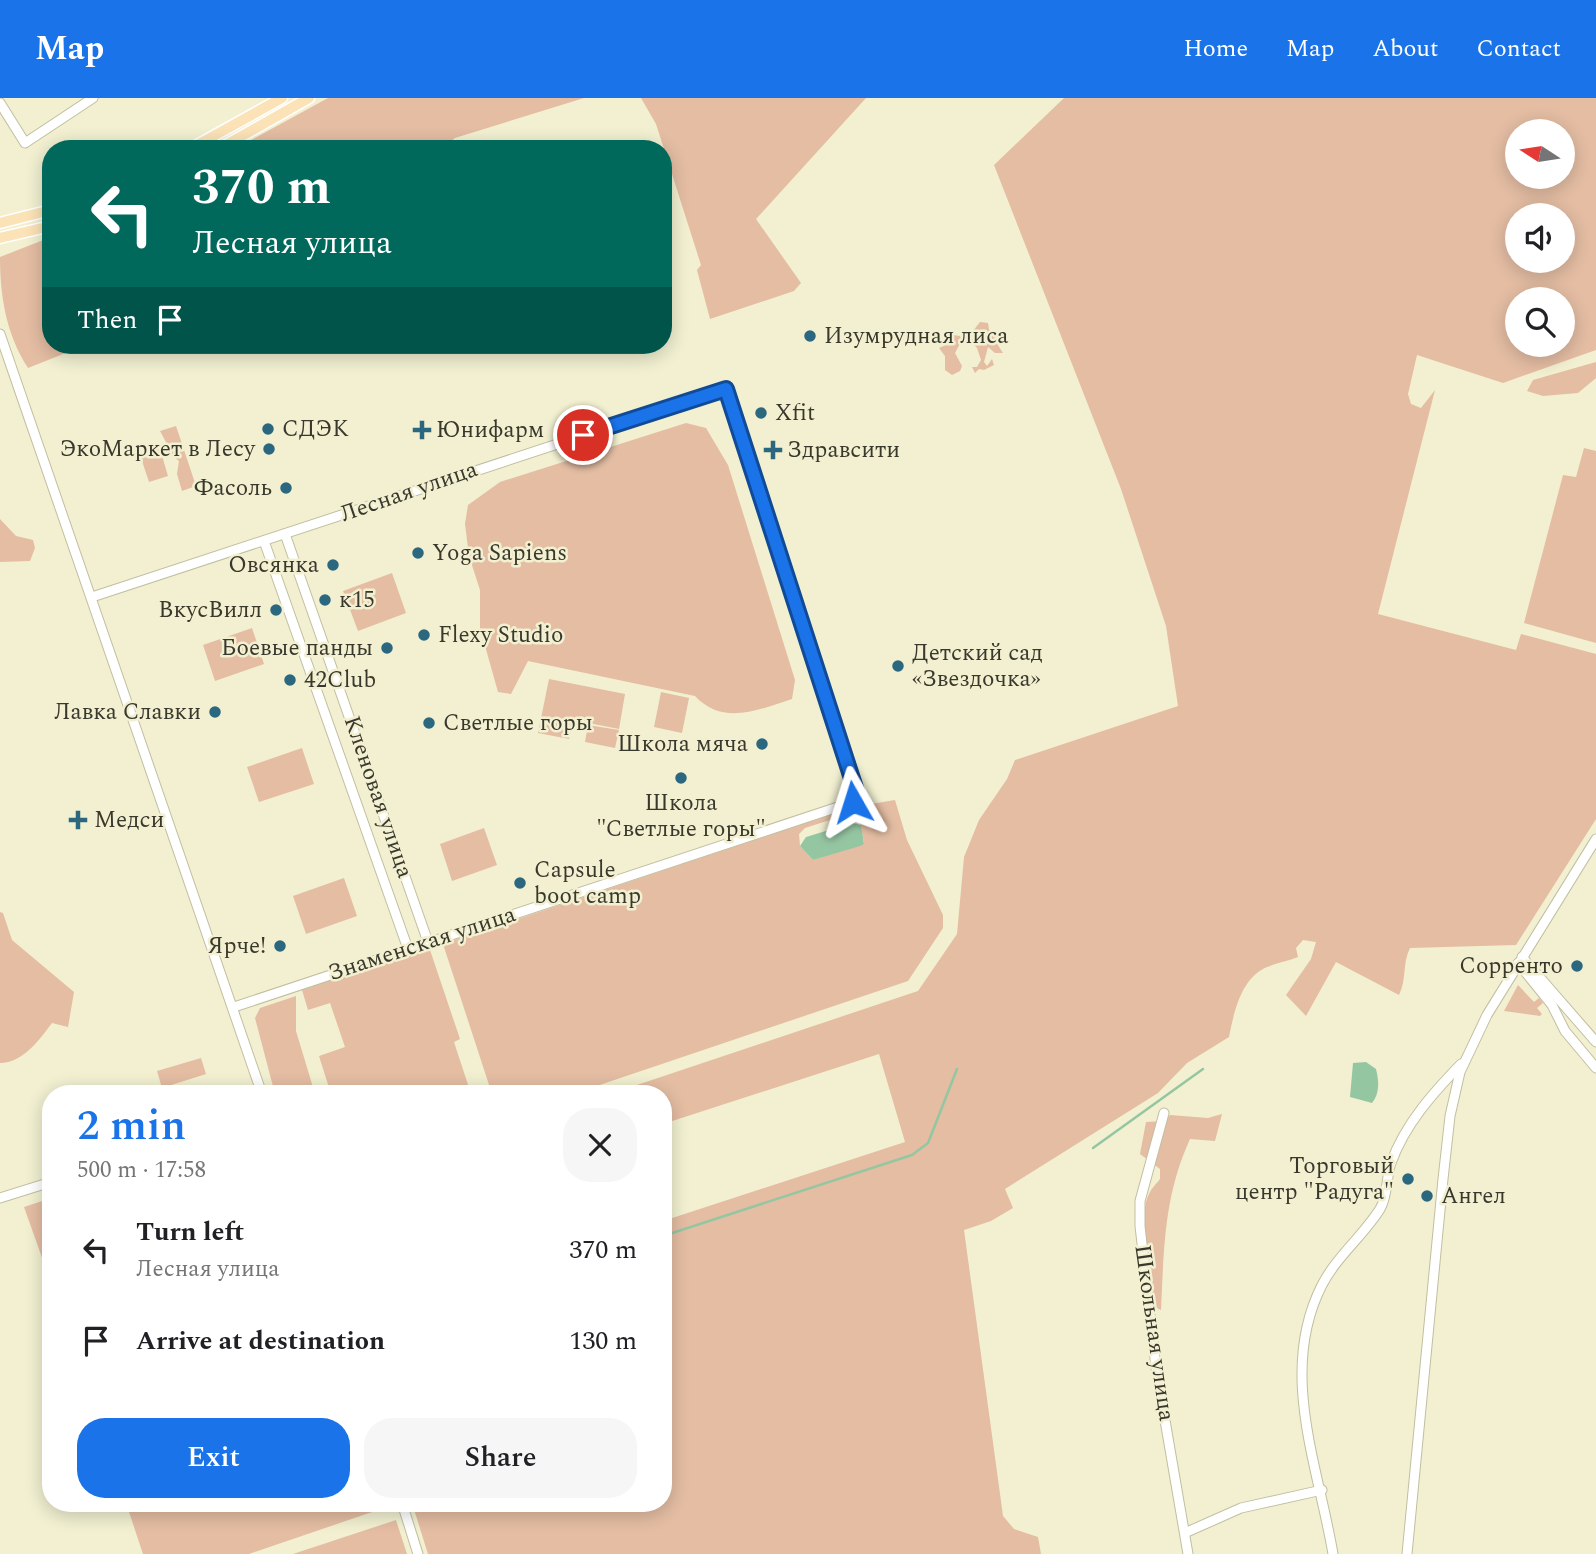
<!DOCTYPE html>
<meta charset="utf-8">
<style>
:root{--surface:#fff;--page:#f6f6f6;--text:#202124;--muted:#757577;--accent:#1a73e8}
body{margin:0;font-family:Spectral,serif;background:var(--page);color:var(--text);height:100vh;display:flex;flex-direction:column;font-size:26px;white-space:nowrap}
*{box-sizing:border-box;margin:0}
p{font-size:23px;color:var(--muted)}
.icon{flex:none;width:38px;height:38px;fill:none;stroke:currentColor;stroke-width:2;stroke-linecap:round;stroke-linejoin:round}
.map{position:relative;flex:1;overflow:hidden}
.sheet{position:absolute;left:42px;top:987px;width:630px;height:427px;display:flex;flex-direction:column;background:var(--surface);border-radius:28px;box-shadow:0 4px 18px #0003}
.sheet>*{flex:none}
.guide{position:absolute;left:42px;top:42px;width:630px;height:214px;border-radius:28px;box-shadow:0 4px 18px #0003;background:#00695c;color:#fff;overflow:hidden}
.needle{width:46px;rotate:282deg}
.buttons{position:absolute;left:1505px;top:21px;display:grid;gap:14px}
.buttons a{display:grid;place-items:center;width:70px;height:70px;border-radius:50%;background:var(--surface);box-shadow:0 4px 18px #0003;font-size:35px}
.pin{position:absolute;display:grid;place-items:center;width:60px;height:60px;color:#fff;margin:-30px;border:4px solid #fff;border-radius:50%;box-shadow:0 2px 7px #0007}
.me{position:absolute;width:77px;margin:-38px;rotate:354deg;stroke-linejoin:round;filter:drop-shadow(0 0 5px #0008)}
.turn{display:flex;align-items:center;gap:24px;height:147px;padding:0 35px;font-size:32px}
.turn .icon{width:91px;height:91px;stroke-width:2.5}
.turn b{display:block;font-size:49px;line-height:60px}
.then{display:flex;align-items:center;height:66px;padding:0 35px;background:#0003;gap:14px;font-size:26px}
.round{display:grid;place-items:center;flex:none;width:74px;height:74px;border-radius:28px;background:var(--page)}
.head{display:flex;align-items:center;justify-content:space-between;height:119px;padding:0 35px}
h1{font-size:42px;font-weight:600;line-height:52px;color:var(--accent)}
.action{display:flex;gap:14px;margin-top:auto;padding:14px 35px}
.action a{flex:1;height:80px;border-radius:28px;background:var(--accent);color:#fff;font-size:28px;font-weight:600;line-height:80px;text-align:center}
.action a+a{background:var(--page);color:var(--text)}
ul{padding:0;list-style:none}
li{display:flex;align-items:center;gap:21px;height:91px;padding:0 35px}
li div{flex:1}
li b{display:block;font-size:26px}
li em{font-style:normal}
header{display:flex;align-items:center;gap:42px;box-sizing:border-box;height:98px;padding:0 35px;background:var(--accent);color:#fff}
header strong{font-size:33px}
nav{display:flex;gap:38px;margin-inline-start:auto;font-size:24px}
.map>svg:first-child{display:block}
.green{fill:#e4bda3;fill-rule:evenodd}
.water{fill:#95c6a2}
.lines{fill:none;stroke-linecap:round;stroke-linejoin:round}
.stream{stroke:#95c6a2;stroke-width:2.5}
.minor-casing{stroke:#c1bfa0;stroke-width:11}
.major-casing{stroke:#fff;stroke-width:13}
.minor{stroke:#fff;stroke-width:9}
.major{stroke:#fbe2b7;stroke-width:10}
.route-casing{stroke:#114b97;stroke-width:18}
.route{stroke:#1a73e8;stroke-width:12}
.poi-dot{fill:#2b687f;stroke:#f2f0d1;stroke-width:2.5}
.labels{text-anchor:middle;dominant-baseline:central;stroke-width:5;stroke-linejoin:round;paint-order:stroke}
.poi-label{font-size:23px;fill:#39382c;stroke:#f2f0d1;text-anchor:start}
.street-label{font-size:23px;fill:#39382c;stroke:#f2f0d1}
</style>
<header>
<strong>Map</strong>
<nav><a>Home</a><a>Map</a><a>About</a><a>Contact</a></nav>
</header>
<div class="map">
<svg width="1596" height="1456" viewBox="0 0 1596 1456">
<rect width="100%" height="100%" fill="#f2f0d1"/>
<!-- green -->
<g class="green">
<path d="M328 0H584L455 40 441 51H235Z"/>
<path d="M641 0H866L756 121 801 185 794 193 710 221 697 172 701 167 656 26Z"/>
<path d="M1064 0H1596V252L1503 285 1417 257 1408 296 1411 306 1421 310 1435 292 1378 516 1516 552 1521 536 1596 556V721L1516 847 1410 850C1402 866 1407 881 1399 897L1336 864 1306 918 1286 897 1311 861 1316 844 1303 842 1296 850 1298 859C1288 863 1277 865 1267 869 1241 880 1234 914 1229 939L1187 965 1158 995 1005 1091 1013 1110 991 1123 964 1132 1003 1418 1014 1431 1038 1439 1041 1456H428L412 1405H663V1123L905 1044 879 956 663 1026V996H610L918 893 957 836 964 759 979 722 1007 681 1015 662 1178 608 1166 528 1121 391 994 67ZM1517 33H1563V79H1517ZM1517 117H1563V163H1517ZM1517 201H1563V247H1517Z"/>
<path d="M51 139V247H86L28 270C6 236 0 198 0 159Z"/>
<path d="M980 224 988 225 989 232 996 235V240L988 246 996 244 1003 255H995L988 249 984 264 987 268 992 261 994 267 984 272 979 271 975 275 972 269H977L981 262 977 250 970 242 986 235 984 232 973 233Z"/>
<path d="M953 237 960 238 962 242 955 255 962 268 960 273 952 277 945 272V258L939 250 948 246Z"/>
<path d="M1596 264V280L1578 295 1543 298 1527 293 1533 282Z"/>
<path d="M686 325 706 330 728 367 795 582 792 601C758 612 723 628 695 598L528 563 511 596 498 594 480 530V492L469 458 465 426 468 407 500 384Z"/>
<path d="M176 328 195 385 193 389 182 393 177 376 179 363 165 352 167 346 160 333Z"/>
<path d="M1584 350 1596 353V545L1524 525 1563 377 1576 379Z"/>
<path d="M160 351 168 378 149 384 140 357Z"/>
<path d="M0 421 16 438 33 442 35 450 30 463 0 464Z"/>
<path d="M392 475 406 515 358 533 343 493Z"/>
<path d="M252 530 264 566 215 583 203 547Z"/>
<path d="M549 581 625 596 619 631 573 622 569 641 538 635Z"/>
<path d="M661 594 689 600 682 635 654 629Z"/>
<path d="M588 627 619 632 615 650 585 644Z"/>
<path d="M302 650 314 686 259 704 247 669Z"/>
<path d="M895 702 907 742 943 817V830L908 883 573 996H492L443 846 853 709ZM858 713 864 745 813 762 800 748 799 736 805 730Z"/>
<path d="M484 730 497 767 452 783 440 746Z"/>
<path d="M344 780 357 818 306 836 293 798Z"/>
<path d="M0 814 3 815 12 842 74 894 68 929 52 925C40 941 23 965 0 965Z"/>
<path d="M429 849 460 941 454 944 471 996H331L319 958 345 949 330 905 308 912 302 892Z"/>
<path d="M1518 887 1534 904 1539 900 1543 905 1537 910 1542 916 1540 918 1504 913Z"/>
<path d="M296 898V933L315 996H275L255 920 260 910Z"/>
<path d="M201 960 206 976 162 990 157 973Z"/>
<path d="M1222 1016 1215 1043 1190 1041C1164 1098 1164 1149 1161 1212L1155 1209C1151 1180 1135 1120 1150 1094 1152 1090 1157 1085 1160 1081V1071L1140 1056 1146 1024 1165 1023 1170 1017 1208 1020Z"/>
<path d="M51 1100V1185L24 1109Z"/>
<path d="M126 1405H383L375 1413 249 1456H143Z"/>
<path d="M396 1422 407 1456H293Z"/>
</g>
<!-- water -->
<g class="water">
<path d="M852 725 861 727 864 746 860 748 813 762 800 748 806 739Z"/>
<path d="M1366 964 1376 971C1379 983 1380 995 1372 1005L1350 999 1353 965Z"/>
</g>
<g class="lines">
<!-- stream -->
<g class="stream">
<path d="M1093 1050 1203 971"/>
<path d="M663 1138 912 1057 928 1045 957 971"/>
</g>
<defs>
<g id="minor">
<path d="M0 5 25 45 93 0"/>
<path d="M0 236 262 996"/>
<path d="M285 436 428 844"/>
<path d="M264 443 408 851"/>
<path d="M92 499 725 291 856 693 853 704 234 909"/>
<path d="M1522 859 1596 944"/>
<path d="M1518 865 1552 907 1565 933 1596 970"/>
<path d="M1164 1015 1140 1103V1128L1156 1270 1188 1456"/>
<path d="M0 1100 51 1084"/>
<path d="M402 1405 418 1456"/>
<path d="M1187 1434 1241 1410 1322 1392"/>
<path d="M1333 1456C1318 1367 1278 1273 1322 1187 1337 1158 1363 1138 1380 1111 1388 1098 1386 1079 1391 1065 1405 1026 1433 995 1461 966"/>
<path d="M1407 1456 1443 1081 1450 1018 1460 974 1487 917 1596 741"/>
</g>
<g id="major">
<path d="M190 51 282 0"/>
<path d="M219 51 309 0"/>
<path d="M0 125 51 112"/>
<path d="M0 140 51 128"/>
</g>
</defs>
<!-- minor casing -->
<use href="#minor" class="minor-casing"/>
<!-- major casing -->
<use href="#major" class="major-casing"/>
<!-- minor -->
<use href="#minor" class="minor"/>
<!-- major -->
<use href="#major" class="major"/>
</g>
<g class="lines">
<defs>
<path id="route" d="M583 337 726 291 856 693 853 704"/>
</defs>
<!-- route casing -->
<use href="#route" class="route-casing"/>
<!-- route -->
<use href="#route" class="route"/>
</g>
<!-- markers -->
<g class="poi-dot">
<circle cx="810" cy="238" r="7"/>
<circle cx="761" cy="315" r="7"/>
<circle cx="268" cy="331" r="7"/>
<path d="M418.5 321.5h7v7h7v7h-7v7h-7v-7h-7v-7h7z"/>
<circle cx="269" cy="351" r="7"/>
<path d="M769.5 341.5h7v7h7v7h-7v7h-7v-7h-7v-7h7z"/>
<circle cx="286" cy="390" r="7"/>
<circle cx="418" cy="455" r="7"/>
<circle cx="333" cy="467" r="7"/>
<circle cx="325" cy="502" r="7"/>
<circle cx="276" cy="512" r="7"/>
<circle cx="424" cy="537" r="7"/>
<circle cx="387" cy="550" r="7"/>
<circle cx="898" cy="568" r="7"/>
<circle cx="290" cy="582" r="7"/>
<circle cx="215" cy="614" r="7"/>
<circle cx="429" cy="625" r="7"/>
<circle cx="762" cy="646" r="7"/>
<circle cx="681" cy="680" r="7"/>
<path d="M74.5 711.5h7v7h7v7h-7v7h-7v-7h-7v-7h7z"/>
<circle cx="520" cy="785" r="7"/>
<circle cx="280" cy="848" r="7"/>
<circle cx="1577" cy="868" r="7"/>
<circle cx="1408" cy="1081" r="7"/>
<circle cx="1427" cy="1098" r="7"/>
</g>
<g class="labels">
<!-- poi labels -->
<g class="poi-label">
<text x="824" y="238">Изумрудная лиса</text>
<text x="775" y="315">Xfit</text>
<text x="282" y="331">СДЭК</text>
<text x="436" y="332">Юнифарм</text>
<text x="255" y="351" text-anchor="end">ЭкоМаркет в Лесу</text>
<text x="787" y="352">Здравсити</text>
<text x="272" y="390" text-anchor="end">Фасоль</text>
<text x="432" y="455">Yoga Sapiens</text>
<text x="319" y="467" text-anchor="end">Овсянка</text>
<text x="339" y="502">к15</text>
<text x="262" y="512" text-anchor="end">ВкусВилл</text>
<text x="438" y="537">Flexy Studio</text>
<text x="373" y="550" text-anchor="end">Боевые панды</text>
<text x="912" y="555">Детский сад<tspan x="912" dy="26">«Звездочка»</tspan></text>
<text x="304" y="582">42Club</text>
<text x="201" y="614" text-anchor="end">Лавка Славки</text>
<text x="443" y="625">Светлые горы</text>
<text x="748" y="646" text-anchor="end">Школа мяча</text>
<text x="681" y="705" text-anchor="middle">Школа<tspan x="681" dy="26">"Светлые горы"</tspan></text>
<text x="94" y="722">Медси</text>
<text x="534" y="772">Capsule<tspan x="534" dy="26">boot camp</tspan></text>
<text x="266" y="848" text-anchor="end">Ярче!</text>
<text x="1563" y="868" text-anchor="end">Сорренто</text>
<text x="1394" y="1068" text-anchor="end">Торговый<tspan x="1394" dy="26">центр "Радуга"</tspan></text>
<text x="1441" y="1098">Ангел</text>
</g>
<!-- street labels -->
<g class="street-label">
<text transform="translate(409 394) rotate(-19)">Лесная улица</text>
<text transform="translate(378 699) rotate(71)">Кленовая улица</text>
<text transform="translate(422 846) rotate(-18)">Знаменская улица</text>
<text transform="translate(1154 1235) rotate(82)">Школьная улица</text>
</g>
</g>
</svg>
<div class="buttons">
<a><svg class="needle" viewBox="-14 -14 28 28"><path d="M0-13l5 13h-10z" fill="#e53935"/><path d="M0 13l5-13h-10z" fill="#757577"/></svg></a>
<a><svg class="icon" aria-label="sound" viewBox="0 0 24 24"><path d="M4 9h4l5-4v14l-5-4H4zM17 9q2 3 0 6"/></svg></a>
<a><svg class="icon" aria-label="search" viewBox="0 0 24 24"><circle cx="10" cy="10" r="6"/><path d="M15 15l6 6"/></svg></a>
</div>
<div class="pin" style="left:583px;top:337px;background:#d93025"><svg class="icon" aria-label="arrive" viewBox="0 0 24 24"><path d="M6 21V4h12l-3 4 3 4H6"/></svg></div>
<svg class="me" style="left:853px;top:704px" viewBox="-20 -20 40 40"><path d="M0-17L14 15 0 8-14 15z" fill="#1a73e8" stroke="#fff" stroke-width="4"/></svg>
<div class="guide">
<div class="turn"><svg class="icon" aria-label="left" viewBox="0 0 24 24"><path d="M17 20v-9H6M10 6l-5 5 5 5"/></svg><div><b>370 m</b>Лесная улица</div></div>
<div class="then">Then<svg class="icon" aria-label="arrive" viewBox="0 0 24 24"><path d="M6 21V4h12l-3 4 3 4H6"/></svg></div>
</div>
<section class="sheet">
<div class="head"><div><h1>2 min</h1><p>500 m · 17:58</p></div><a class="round"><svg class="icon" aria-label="close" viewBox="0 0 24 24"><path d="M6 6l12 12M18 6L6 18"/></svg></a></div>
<ul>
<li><svg class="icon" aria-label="left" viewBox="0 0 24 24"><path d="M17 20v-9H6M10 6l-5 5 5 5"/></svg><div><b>Turn left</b><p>Лесная улица</p></div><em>370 m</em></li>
<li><svg class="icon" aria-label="arrive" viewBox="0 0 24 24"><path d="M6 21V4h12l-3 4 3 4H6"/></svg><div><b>Arrive at destination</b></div><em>130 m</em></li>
</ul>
<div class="action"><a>Exit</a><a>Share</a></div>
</section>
</div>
